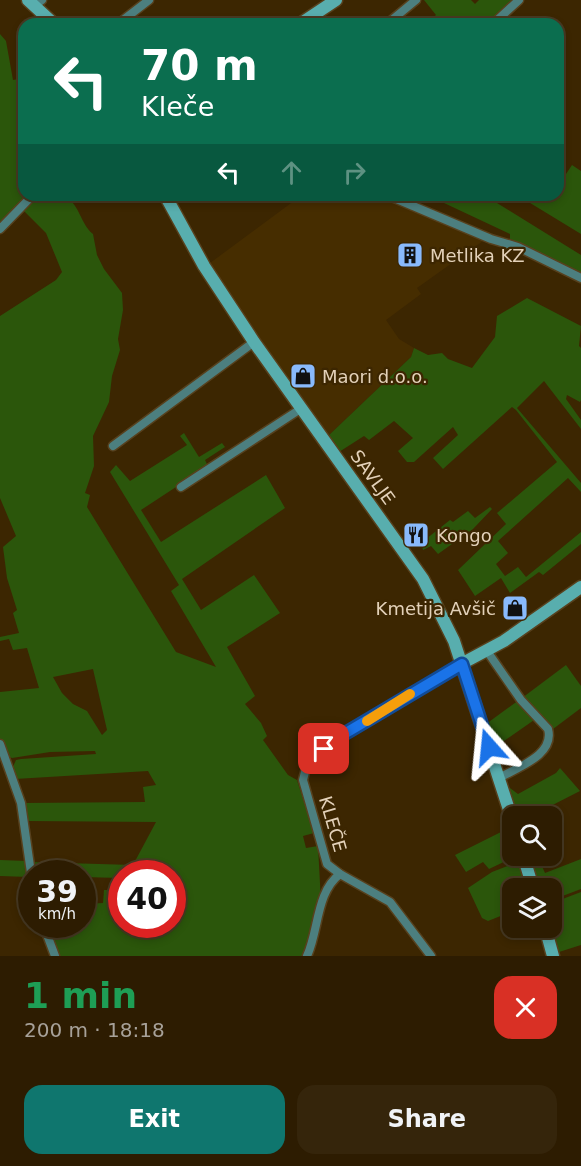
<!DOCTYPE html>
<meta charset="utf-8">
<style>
:root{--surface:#2d1c01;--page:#35250b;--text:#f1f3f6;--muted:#a7a199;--line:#483a23;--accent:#0f766e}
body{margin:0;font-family:"DejaVu Sans",sans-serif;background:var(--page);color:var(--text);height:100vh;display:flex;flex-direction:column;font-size:22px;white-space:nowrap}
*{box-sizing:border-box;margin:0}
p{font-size:20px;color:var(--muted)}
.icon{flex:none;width:33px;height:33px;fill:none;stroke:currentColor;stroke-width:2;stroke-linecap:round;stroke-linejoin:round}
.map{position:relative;height:956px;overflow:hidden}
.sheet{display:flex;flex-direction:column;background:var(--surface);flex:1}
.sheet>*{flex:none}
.banner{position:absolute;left:18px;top:18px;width:546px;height:183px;border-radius:18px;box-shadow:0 3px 9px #0003,0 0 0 2px var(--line);background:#0b6e4f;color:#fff;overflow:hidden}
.tools{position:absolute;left:502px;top:806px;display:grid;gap:12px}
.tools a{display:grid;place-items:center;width:60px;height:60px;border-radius:12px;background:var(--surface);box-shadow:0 3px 9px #0003,0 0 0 2px var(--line);font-size:30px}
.speed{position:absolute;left:18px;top:860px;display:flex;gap:12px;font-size:30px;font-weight:700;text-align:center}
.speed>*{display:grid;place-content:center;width:78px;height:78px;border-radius:50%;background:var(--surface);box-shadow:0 3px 9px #0003,0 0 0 2px var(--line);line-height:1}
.speed small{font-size:15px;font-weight:400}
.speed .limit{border:9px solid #d22;background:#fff;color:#111}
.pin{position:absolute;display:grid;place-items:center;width:51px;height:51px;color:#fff;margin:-26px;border-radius:12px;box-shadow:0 3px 9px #0006}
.me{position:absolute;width:66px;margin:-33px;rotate:342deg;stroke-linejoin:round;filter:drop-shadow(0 0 4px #0008)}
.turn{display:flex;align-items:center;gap:21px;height:126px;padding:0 24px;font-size:27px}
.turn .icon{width:78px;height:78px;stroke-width:2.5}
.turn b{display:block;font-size:42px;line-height:51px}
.lanes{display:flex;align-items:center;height:57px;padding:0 24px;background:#0003;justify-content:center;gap:30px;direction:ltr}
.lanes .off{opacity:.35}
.round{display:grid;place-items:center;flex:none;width:63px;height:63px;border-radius:18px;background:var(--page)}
.head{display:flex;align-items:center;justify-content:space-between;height:102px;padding:0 24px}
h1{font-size:36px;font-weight:600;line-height:45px;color:#1e9e55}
.cta{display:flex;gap:12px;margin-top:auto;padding:12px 24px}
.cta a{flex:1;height:69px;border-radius:18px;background:var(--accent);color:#fff;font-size:24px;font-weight:600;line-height:69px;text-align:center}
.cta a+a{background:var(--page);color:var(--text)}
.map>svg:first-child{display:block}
.built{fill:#462d00}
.green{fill:#2b560b;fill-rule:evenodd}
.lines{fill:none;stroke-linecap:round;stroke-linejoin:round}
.street-casing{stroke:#57411e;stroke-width:11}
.secondary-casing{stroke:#57411e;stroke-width:15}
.street{stroke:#4c7f7f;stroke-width:8}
.secondary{stroke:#58aeae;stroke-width:12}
.route-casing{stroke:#114b97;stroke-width:15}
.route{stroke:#1a73e8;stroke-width:10}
.slow{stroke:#f59e0b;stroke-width:10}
.labels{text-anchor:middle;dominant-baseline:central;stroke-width:4.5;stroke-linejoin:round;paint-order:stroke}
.poi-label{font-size:18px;fill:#e3d1b9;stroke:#3c2601;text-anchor:start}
.street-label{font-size:18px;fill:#e3d1b9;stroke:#3c2601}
</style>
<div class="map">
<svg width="581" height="956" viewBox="0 0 581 956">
<rect width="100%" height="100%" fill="#3c2601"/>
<!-- built -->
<path class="built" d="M302 195H377L483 241 417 288 421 294 386 320 399 339 414 348 411 357 328 436 206 266Z"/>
<!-- green -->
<g class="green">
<path d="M424 0H471L475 4 479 0H516L491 24H458L452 17 444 24H425L436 15Z"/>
<path d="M0 34 6 41 13 80 24 78V149H20L24 195H29L0 225Z"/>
<path d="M572 165 581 171V234L517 195H558V186Z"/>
<path d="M427 195H484L581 255V274L510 239V234Z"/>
<path d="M57 196C79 195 78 222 93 234L97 255 104 269 122 293 123 310 118 339 120 350 112 376 109 402 93 436 94 466 85 493 90 495 87 507 176 652 216 667 171 591 179 585 110 472 116 465 130 481 187 445 180 436 184 433 199 457 222 443 225 447 205 460 208 466 141 510 161 542 266 475 285 508 182 579 201 610 254 575 280 613 227 647 255 696 245 704 261 723 267 736 263 740 288 775 297 780 314 833 303 836 306 848 318 846 321 902 304 956H58L45 924H82L83 904 103 903 104 890H118L120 878 83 877 82 873H32L31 862 133 865 156 822 26 821 23 803 145 802 143 787 156 785 148 771 15 779 12 769 16 760 21 759 96 754 95 751 50 752 12 758 7 756 0 739V692L39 688 27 648 13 650 9 639 0 641V637L19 633 13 613 17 610 7 578 3 547 16 536 0 498V316L56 280 62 272 46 233 24 211 32 202ZM93 669 107 730 102 735 87 711 73 704 62 693 53 677ZM122 873H172V924H122Z"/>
<path d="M527 298 581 326 579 346 581 348V400L580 402 567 395 566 399 581 420V429L544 381 517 408 581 483V492L568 478 498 541 508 553 496 564 505 576 518 567 526 577 581 532V544L543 575 539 572 510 593 501 578 475 596 458 570 506 524 497 513 557 462 516 410 512 407 443 469 433 458 458 435 453 427 414 462H407L398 451 413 438 394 421 369 440 364 436 339 452 328 436 411 357 414 348 428 355 442 353 448 359 472 368 495 337 497 316Z"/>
<path d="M490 507 492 509 473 529 438 554 431 546 423 550 421 543 450 520 453 522 468 511 475 518Z"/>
<path d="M566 665 581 686V708L553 729 522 698Z"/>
<path d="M519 700 537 718 494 748 486 724Z"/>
<path d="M560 768 580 791 531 816H515L506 785 518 794 556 773Z"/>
<path d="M509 828 513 840V855L516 856 489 869 483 862 466 872 455 855Z"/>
<path d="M534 855H537L545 873 581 859V889L552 900V888H538L530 860Z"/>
<path d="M0 860 27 861 29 877 0 876Z"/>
<path d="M515 863 521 867 528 888H513V911L488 921 482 918 468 888 492 872Z"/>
<path d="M581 892V945L559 952 549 927H552V903Z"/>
</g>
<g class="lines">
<defs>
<g id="street">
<path d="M34 6 42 0"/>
<path d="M118 24 149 0"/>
<path d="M387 24 416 0"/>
<path d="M493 24 519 0"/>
<path d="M387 195 491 239 518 247 581 278"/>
<path d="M0 229 33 195"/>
<path d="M113 446 254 342"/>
<path d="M181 487 302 408"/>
<path d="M487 651 521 700 548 729C555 755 518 767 499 778"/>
<path d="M0 744 21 803 32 880"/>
<path d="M43 924 55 956"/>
<path d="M307 956C319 930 316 892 340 874"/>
<path d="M431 956 390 902 340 874 327 864 303 780 306 768 313 758 334 740 461 664"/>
</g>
<g id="secondary">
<path d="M28 0 54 24"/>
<path d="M300 24 336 0"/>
<path d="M165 195 204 266 254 342 423 579 454 641 513 822"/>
<path d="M461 664 504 641 581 587"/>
<path d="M523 855 533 888"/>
<path d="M545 927 553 956"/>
</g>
</defs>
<!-- street casing -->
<use href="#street" class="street-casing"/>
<!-- secondary casing -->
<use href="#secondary" class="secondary-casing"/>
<!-- street -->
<use href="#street" class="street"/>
<!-- secondary -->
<use href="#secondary" class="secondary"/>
</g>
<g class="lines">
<defs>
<path id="route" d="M324 749 334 740 462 664 489 747"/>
</defs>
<!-- route casing -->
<use href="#route" class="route-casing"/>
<!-- route -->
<use href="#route" class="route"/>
<!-- slow -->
<path class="slow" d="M367 721 410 694"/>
</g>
<!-- icons -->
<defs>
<symbol id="building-square" viewBox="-11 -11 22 22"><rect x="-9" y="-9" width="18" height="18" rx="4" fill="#89bafc" stroke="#3c2601"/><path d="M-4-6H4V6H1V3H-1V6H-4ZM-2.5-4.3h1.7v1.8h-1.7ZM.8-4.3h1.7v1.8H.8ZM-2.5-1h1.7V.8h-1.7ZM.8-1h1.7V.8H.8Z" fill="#111"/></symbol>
<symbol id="shop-square" viewBox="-11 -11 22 22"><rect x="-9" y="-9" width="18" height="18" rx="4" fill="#89bafc" stroke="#3c2601"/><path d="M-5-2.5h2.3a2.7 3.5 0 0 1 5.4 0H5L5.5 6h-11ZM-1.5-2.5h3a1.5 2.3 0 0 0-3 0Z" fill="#111"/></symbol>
<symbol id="restaurant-square" viewBox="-11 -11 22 22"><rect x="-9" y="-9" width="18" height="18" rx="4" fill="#89bafc" stroke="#3c2601"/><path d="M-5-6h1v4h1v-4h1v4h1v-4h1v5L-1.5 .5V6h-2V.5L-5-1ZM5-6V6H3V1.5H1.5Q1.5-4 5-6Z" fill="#111"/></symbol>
</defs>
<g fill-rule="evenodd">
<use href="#building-square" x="395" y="240" width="30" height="30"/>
<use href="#shop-square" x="288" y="361" width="30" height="30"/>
<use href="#restaurant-square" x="401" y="520" width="30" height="30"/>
<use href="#shop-square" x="500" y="593" width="30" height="30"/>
</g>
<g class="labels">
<!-- poi labels -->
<g class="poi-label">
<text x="430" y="255">Metlika KZ</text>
<text x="322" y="376">Maori d.o.o.</text>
<text x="436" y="535">Kongo</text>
<text x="496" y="608" text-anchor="end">Kmetija Avšič</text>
</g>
<!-- street labels -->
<g class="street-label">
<text transform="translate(373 477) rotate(54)">SAVLJE</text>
<text transform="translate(333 824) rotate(74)">KLEČE</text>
</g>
</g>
</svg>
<div class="tools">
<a><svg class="icon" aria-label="search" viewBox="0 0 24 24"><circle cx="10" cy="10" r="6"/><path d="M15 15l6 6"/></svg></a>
<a><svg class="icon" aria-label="layers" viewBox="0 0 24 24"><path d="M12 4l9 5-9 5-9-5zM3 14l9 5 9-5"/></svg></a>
</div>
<div class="speed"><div>39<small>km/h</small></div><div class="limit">40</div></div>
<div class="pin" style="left:324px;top:749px;background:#d93025"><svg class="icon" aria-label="arrive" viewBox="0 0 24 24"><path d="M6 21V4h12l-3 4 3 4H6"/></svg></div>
<svg class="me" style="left:489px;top:747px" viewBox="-20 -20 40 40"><path d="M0-17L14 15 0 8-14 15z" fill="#1a73e8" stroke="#fff" stroke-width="4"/></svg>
<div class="banner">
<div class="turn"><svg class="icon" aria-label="left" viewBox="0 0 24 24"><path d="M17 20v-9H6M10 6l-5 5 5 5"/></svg><div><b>70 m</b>Kleče</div></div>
<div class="lanes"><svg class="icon" aria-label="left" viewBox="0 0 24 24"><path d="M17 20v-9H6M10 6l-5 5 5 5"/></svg><svg class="icon off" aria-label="ahead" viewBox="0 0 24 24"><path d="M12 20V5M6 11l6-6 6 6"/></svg><svg class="icon off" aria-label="right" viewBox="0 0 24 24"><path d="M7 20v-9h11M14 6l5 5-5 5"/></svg></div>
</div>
</div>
<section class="sheet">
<div class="head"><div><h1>1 min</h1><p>200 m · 18:18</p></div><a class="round" style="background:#d93025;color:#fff"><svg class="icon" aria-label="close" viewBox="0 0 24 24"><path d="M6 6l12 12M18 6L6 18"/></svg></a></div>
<div class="cta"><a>Exit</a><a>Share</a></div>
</section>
